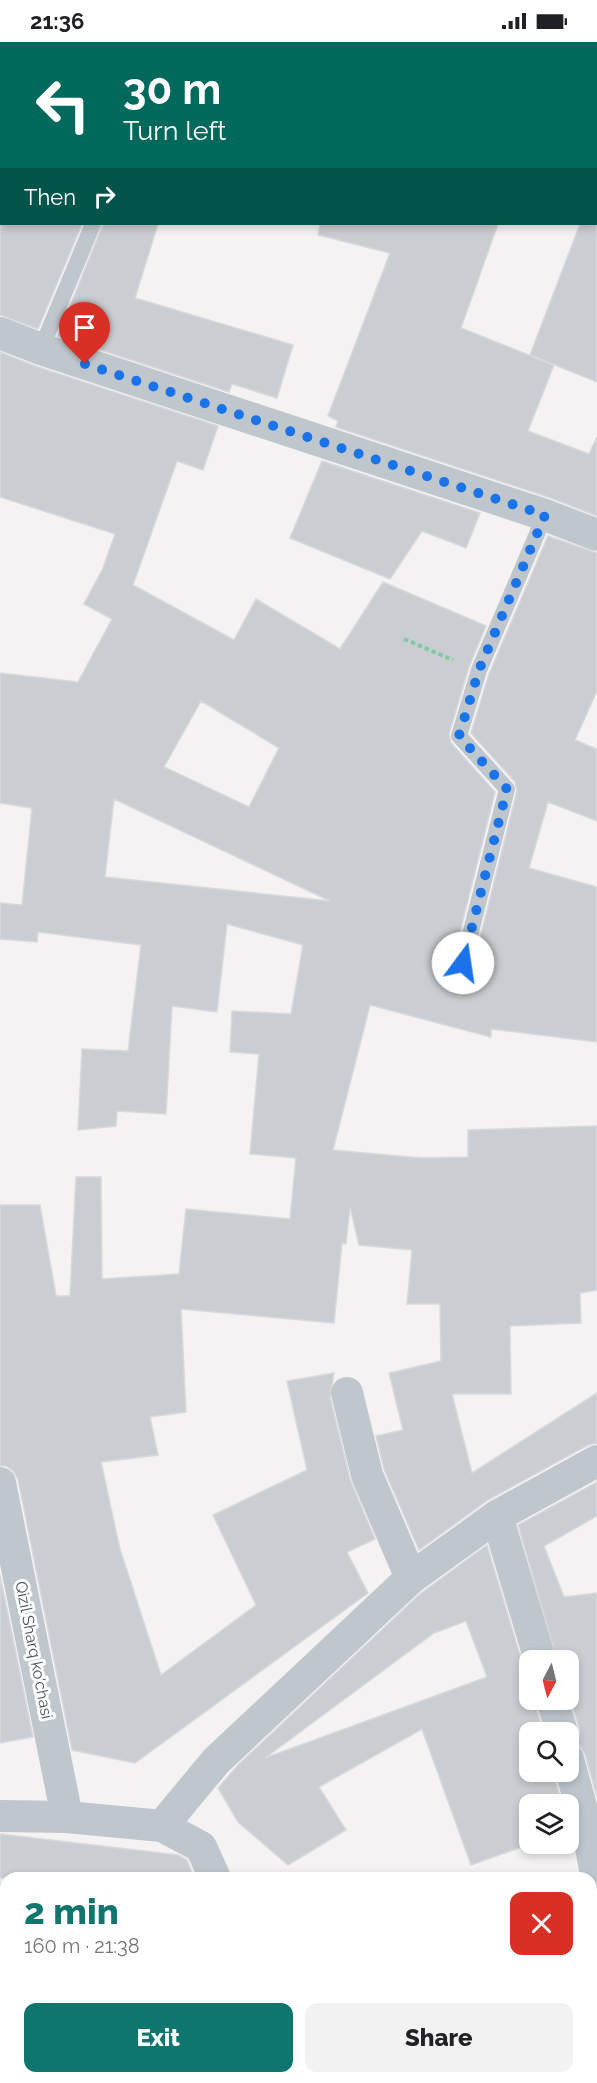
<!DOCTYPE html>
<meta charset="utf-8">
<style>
:root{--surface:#fff;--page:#f2f2f2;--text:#202124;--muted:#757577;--accent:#0f766e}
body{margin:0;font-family:Raleway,sans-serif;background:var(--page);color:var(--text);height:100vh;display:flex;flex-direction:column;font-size:22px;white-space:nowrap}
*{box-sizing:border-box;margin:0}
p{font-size:20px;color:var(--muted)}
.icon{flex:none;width:33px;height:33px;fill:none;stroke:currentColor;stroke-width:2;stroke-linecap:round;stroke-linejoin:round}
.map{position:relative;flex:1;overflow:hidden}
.sheet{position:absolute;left:0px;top:1830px;width:597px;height:212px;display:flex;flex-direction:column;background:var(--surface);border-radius:18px 18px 0 0;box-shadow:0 3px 9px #0003}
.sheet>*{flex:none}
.banner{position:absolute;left:0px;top:0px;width:597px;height:183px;box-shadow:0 3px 9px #0003;background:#00695c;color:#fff;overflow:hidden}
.needle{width:39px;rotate:187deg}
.controls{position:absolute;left:519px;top:1608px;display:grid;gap:12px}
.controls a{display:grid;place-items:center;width:60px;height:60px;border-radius:12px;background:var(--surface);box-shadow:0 3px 9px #0003;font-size:30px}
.pin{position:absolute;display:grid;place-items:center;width:51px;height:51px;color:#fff;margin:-62px -26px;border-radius:50% 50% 50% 0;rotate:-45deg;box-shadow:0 0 6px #0007}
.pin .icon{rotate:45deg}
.me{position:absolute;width:66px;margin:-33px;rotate:14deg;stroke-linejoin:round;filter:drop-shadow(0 0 4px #0008)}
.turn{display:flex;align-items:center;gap:21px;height:126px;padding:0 24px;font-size:27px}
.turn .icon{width:78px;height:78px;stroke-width:2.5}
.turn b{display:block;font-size:42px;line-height:51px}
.then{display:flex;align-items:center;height:57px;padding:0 24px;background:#0003;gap:12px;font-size:22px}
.round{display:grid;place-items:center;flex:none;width:63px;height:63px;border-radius:12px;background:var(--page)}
.summary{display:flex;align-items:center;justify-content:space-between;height:102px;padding:0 24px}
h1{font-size:36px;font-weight:800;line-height:45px;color:var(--accent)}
.button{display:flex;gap:12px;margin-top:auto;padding:12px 24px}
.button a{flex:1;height:69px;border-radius:12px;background:var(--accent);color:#fff;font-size:24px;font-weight:800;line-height:69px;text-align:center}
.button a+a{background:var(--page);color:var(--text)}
.status{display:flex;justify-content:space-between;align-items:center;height:42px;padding:0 30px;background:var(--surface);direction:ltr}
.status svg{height:16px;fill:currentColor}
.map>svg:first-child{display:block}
.building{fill:#cacdd1;stroke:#d7d9dd;stroke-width:1.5;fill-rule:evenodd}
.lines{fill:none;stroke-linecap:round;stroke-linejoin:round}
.path{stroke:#81c8a3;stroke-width:4;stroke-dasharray:4.5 3;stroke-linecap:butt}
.service{stroke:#bfc7cd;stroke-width:16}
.minor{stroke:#bfc7cd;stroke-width:32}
.route{stroke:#1a73e8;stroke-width:10;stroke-dasharray:0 18}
.labels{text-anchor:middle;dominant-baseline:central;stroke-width:6;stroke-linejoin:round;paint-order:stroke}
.street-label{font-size:16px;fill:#4b565e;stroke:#fff}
</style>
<div class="status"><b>21:36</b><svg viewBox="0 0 49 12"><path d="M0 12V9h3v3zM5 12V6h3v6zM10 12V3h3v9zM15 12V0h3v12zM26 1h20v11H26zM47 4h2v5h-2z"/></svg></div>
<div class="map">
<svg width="597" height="2041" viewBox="0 0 597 2041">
<rect width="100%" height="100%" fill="#f4f2f2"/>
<!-- building -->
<g class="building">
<path d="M596 145H597V340L530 313 580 182H596Z"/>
<path d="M0 182H82L38 287 0 273Z"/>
<path d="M103 182H158L135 256 293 303 277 356 232 342 229 350 58 294Z"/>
<path d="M320 182H498L461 286 554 323 528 389 589 412 597 395V474L551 456 336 385 338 379 328 374 390 211 318 193Z"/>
<path d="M0 310 35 324 218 384 203 428 177 419 133 543 234 598 256 557 340 607 383 540 486 584 469 625 449 692 451 701 495 750 453 918V924L460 931H466L473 924 517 749 515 740 471 691 489 632 548 494 597 511V649L575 698 597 707V779L548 760 529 826 597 845V1000L491 987V995L370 963 333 1108 421 1116 468 1115V1088L597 1084V1248L580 1251 581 1281 510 1284 511 1352H452L472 1431 597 1351V1401L588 1403 488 1458 419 1508 384 1427 376 1394 403 1388 389 1331 441 1319 440 1262H407L412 1208 359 1203 350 1165 346 1202 342 1201 334 1281 181 1267 186 1370 150 1375 158 1413 101 1420 120 1507 161 1633 256 1563 213 1473 307 1428 287 1339 334 1331 330 1355 350 1437 375 1497 347 1510 368 1551 135 1721 72 1708 18 1437 13 1429 6 1424H0V1163H40L56 1254H70L76 1135H101L102 1237 179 1232 186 1167 290 1177 296 1116 250 1112 259 1012 230 1010 232 969 291 972 303 903 227 882 217 970 172 964 166 1072 117 1069 116 1084 78 1088 82 1007 128 1009 141 903 38 890 37 900 0 897V861L22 863 32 766 0 761V631L78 640 112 577 84 562 103 526 115 492 0 455ZM201 659 279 706 249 765 164 725ZM114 757 330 859 105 835Z"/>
<path d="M322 419 480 471 466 506 422 489 390 537 290 496Z"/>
<path d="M597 1440V1474L544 1504 564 1555 597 1551V1755L585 1712 581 1705 576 1701 580 1693 579 1685 568 1651V1618H557L518 1483Z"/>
<path d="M487 1503 523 1623 530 1632V1658H534L543 1690H530V1730H553L562 1762H530V1802L471 1823 422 1687 319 1745 346 1788 288 1823 238 1780 218 1746 238 1723 420 1552ZM466 1579 487 1635 265 1716 434 1591Z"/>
<path d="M0 1533 33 1695 0 1701Z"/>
<path d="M0 1792 178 1813 187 1818 194 1836H0Z"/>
</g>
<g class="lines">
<!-- path -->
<path class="path" d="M404 597 453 618"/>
<!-- service -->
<g class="service">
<path d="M41 307 93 182"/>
<path d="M463 921 507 747 459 694 479 628 545 473"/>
</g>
<!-- minor -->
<g class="minor">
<path d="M0 291 41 307 545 473 597 493"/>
<path d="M347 1351 367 1433 411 1536"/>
<path d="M0 1441 67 1775"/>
<path d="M497 1474 540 1618"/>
<path d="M552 1658 562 1690"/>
<path d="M568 1717 587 1786 597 1837"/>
<path d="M0 1774 67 1775 162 1784 201 1805 215 1836"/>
<path d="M162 1784 216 1719 411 1536 497 1474 597 1419"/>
<path d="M591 1883 597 1884"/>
<path d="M0 1933H6"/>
<path d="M591 2003 597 2004"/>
<path d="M195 2041 196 2036"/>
</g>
</g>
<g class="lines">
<!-- route -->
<path class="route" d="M85 322 545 473 479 628 459 694 507 747 463 921"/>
</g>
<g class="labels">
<!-- street labels -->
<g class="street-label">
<text transform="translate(34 1608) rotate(79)">Qizil Sharq ko'chasi</text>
</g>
</g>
</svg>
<div class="controls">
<a><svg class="needle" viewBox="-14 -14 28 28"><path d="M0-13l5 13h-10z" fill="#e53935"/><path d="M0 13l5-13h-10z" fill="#757577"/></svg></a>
<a><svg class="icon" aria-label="search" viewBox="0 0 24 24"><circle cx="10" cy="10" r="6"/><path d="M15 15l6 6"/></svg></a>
<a><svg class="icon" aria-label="layers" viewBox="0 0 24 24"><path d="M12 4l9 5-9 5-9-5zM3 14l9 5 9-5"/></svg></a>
</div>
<div class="pin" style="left:85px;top:322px;background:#d93025"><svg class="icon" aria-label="arrive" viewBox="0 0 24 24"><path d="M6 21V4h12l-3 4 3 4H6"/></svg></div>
<svg class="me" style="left:463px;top:921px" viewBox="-20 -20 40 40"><circle r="19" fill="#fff"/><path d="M0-13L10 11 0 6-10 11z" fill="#1a73e8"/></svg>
<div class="banner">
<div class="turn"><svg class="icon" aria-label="left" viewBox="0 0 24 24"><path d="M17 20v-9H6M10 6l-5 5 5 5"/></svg><div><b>30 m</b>Turn left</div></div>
<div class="then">Then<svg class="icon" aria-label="right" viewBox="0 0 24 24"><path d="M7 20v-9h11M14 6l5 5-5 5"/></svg></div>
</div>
<section class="sheet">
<div class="summary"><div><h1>2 min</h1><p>160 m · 21:38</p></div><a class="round" style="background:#d93025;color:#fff"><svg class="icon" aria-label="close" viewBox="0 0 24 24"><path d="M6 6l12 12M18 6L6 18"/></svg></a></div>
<div class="button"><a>Exit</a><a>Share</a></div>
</section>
</div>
